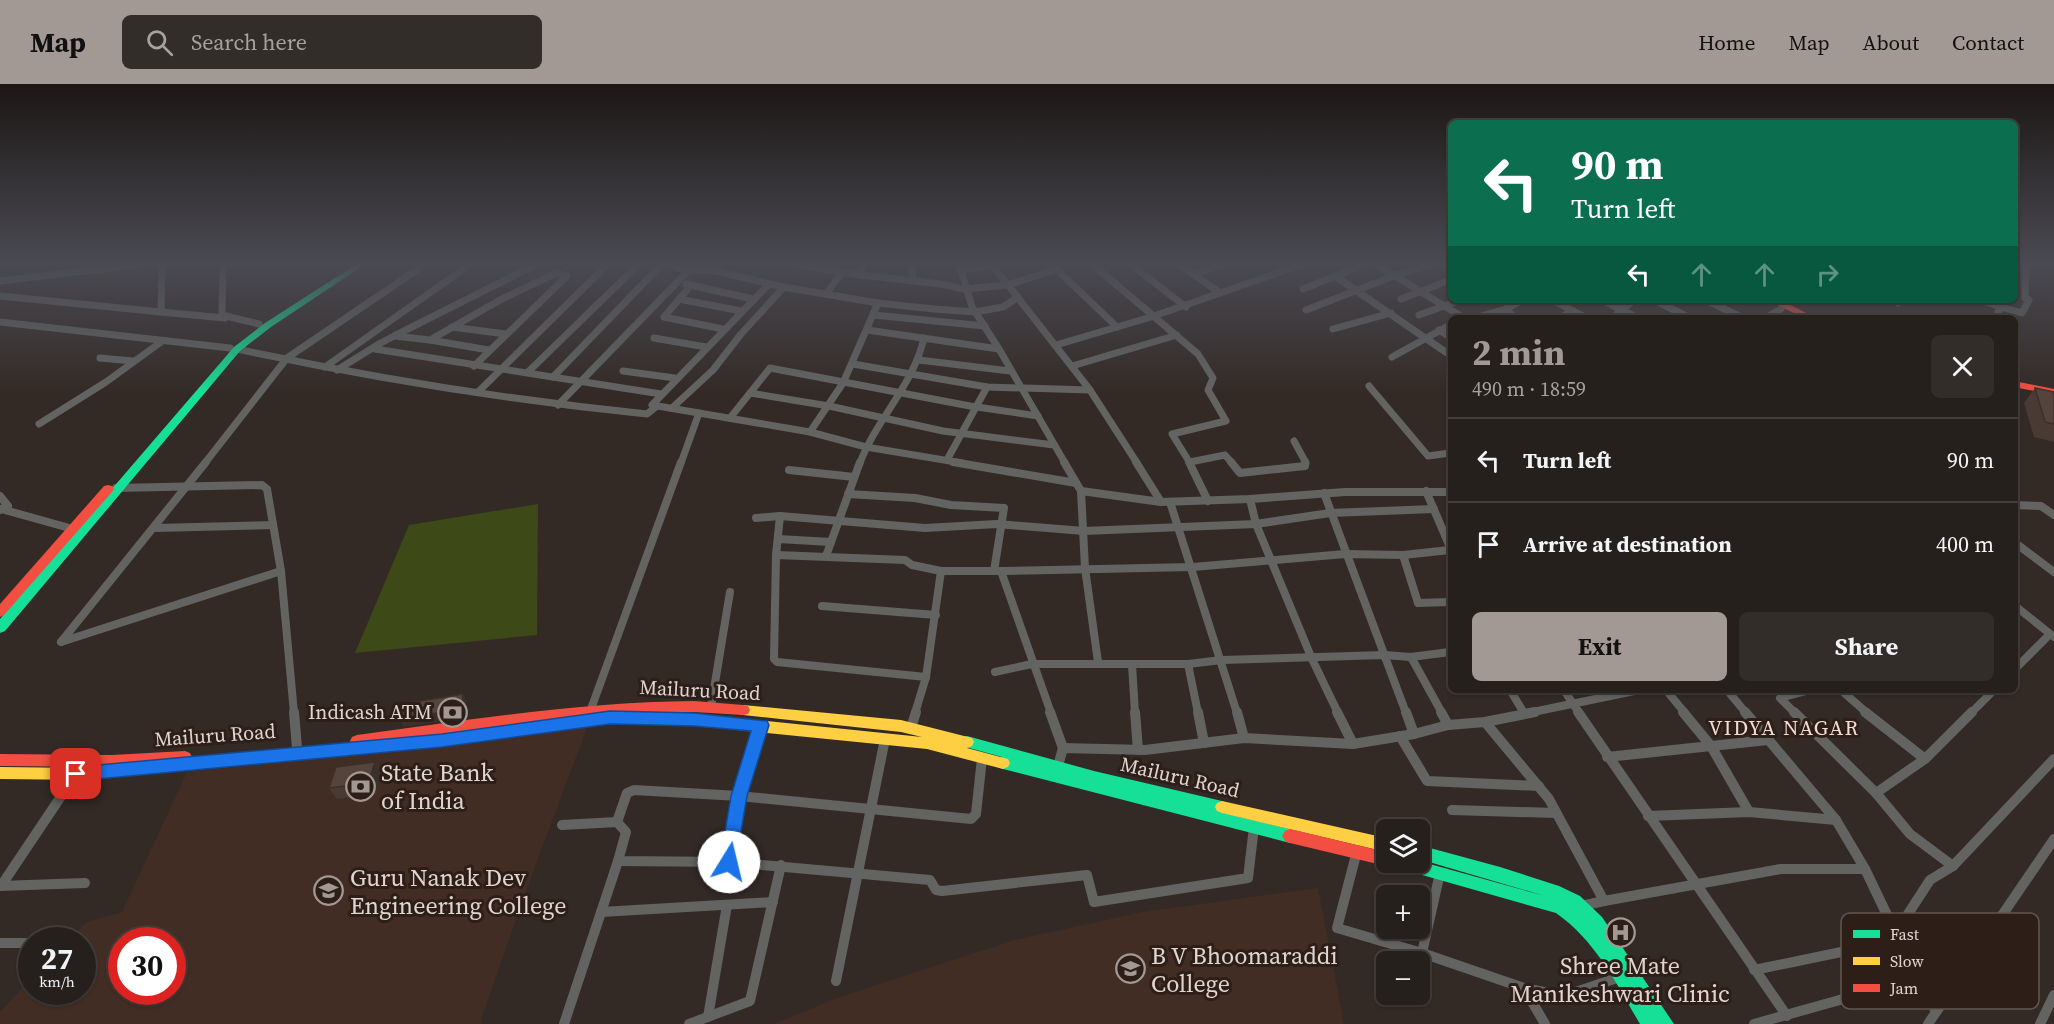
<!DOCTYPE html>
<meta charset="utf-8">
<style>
:root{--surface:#26201c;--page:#322d29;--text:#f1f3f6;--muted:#a4a3a3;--line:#423e3b;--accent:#a39994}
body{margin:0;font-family:"Source Serif 4",serif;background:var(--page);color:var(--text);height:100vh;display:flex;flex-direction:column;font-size:22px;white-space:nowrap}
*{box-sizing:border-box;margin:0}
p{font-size:20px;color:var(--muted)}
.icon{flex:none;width:33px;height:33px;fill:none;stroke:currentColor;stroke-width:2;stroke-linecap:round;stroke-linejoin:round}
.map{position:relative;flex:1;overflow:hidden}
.sheet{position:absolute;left:1448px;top:231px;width:570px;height:378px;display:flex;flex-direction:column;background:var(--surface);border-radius:9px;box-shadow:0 2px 4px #0004,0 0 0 2px var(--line)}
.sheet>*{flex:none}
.banner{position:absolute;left:1448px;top:36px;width:570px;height:183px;border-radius:9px;box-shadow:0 2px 4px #0004,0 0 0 2px var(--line);background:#0b6e4f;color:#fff;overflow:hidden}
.fabs{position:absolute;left:1376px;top:735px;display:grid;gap:12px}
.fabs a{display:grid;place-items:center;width:54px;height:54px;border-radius:9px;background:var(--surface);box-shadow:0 2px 4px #0004,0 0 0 2px var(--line);font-size:30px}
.speed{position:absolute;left:18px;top:843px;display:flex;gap:12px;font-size:30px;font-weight:700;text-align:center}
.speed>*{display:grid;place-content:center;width:78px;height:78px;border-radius:50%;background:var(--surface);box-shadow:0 2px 4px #0004,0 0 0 2px var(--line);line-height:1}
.speed small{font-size:15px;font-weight:400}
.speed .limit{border:9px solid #d22;background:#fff;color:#111}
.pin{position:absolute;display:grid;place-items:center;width:51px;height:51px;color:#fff;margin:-26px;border-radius:12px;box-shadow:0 3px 9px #0006}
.me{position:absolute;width:66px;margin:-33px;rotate:9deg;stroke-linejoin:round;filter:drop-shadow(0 0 4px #0008)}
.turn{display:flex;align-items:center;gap:21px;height:126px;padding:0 24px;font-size:27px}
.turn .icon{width:78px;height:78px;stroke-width:2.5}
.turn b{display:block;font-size:42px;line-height:51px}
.lanes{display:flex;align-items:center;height:57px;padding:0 24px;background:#0003;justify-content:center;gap:30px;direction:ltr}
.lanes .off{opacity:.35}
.round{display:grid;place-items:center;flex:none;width:63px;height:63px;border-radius:9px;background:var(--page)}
.headline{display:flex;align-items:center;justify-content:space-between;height:102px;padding:0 24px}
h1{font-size:36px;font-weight:700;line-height:45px;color:var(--accent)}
.primary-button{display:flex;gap:12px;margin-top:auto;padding:12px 24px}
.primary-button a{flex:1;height:69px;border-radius:9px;background:var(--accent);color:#111;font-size:24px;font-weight:700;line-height:69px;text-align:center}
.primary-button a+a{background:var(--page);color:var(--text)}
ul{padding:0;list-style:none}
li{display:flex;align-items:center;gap:18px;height:84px;padding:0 24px;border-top:2px solid var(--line)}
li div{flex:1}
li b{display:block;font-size:22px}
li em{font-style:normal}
header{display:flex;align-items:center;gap:36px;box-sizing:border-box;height:84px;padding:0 30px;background:var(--accent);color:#111}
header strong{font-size:28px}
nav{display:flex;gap:33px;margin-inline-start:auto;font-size:21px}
.search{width:420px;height:54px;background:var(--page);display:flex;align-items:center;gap:15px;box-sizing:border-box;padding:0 21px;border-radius:9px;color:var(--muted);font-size:22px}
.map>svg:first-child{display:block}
.built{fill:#422d24;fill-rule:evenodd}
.green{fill:#3d4917}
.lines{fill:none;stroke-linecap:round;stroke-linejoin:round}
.street-far2{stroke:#636462;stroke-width:7}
.street-far1{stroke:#636462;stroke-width:8}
.street{stroke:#636462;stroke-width:10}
.fast{fill:#16e098;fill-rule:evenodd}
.slow{fill:#ffcf43;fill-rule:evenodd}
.jam{fill:#f24e42;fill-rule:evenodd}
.wall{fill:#493a34}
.shaded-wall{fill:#3c302a}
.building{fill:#55443c;stroke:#3c302a;stroke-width:1.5}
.route{fill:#1a73e8;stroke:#114b97;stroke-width:1.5}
.labels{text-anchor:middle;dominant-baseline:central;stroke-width:6;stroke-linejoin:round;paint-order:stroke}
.street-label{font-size:20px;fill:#e0d5d0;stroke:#2e1e18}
.poi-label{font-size:20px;fill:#e0d5d0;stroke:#2e1e18;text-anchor:end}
.neighbourhood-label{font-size:21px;letter-spacing:1.5px;fill:#f3ddd4;stroke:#2e1e18}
.near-poi-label{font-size:24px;fill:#e0d5d0;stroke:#2e1e18;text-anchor:start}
.key{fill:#2e1e18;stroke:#63554f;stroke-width:1.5}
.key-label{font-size:16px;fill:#e0d5d0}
</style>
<header>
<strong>Map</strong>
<div class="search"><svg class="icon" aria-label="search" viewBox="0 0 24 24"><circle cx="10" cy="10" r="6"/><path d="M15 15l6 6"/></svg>Search here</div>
<nav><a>Home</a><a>Map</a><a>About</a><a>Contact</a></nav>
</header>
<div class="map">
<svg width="2054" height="940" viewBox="0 0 2054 940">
<rect width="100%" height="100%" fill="#332a26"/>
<!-- built -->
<g class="built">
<path d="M588 641 534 785 481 935V940H0V928L31 895 32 908H82V856H69L87 838 122 828 187 688 413 665ZM122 856H172V908H122Z"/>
<path d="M1318 804 1344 940H774L837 914 1015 856 1143 828Z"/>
</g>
<!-- green -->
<path class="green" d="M538 420 537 551 355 569 409 441Z"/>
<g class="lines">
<!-- street-far2 -->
<g class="street-far2">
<path d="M223 179 222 231 259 240"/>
<path d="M539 179 394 252 379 260 375 265 661 310"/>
<path d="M664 179 688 187 707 185 784 203 878 219 934 225 975 228 1003 223 1018 213"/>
<path d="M787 179 861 191"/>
<path d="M863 179 861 191 941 200 964 205 1008 201 990 179"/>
<path d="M911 179 913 196"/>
<path d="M959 179 972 223 999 265"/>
<path d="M1050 179 1117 243"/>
<path d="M1091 179 1198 270 1213 294 1208 306 1226 337 1172 350 1190 379"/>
<path d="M1129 179 1186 223"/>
<path d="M1176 179 1193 190"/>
<path d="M1374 179 1464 234"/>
<path d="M1443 179 1450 184"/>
<path d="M0 180 14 179"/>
<path d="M1057 185 1008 201 1090 306 1137 379"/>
<path d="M961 186 1008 179"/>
<path d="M1335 192 1450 271"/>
<path d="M0 197 151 179"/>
<path d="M686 200 753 215"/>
<path d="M769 200 652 321 810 348 866 363 962 379"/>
<path d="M691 201 664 233 723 245"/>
<path d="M1303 205 1368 179"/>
<path d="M1219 208 1193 190 1228 179"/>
<path d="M826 210 842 188"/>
<path d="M0 212 161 228 162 179"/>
<path d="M679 215 741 227"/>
<path d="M1401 215 1450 196"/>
<path d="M1552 216 1587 234"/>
<path d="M1602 216 1638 234"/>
<path d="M1654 216 1690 234"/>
<path d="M1706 216 1743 234"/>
<path d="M1981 216 2001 223"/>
<path d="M1898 219 1902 216"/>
<path d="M1506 225 1516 234"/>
<path d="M1306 226 1396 191 1436 179"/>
<path d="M161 228 225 234"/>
<path d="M874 231 985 242"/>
<path d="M1419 231 1461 216"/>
<path d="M1474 234 1506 225 1523 216"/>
<path d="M1559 234 1573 227"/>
<path d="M1612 234 1634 216"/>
<path d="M1765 234 1781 225"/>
<path d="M1995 234 2001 223 2022 229 2029 216 2025 214 2026 179"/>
<path d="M0 238 230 264"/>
<path d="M452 243 506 250"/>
<path d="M1333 245 1391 229"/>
<path d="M867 246 999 265 1065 379"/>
<path d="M1439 246 1450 253"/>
<path d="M395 252 430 256 500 216 556 189 567 192 474 282"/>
<path d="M654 254 706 263"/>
<path d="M430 256 489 266"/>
<path d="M1056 261 1151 233 1306 179"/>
<path d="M237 265C373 294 509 316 647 330L657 322"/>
<path d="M1392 273 1450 241"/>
<path d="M100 274 133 277"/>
<path d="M919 276 1010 287"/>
<path d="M853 280 987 303 1090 306"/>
<path d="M1072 282 1177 251"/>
<path d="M325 283 472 179"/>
<path d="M337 286 379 260"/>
<path d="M623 287 675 294"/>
<path d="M528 288 640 179"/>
<path d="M553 293 663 179"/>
<path d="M1369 302 1428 372 1450 369"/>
<path d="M478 308 608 180 599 179"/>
<path d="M750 309 829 322 943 347 1054 361"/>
<path d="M558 321 688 187"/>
<path d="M672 324 713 286 741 250 784 203"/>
<path d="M730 334 770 284 970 322 1038 332"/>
<path d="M39 340 106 298 161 258"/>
<path d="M810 348 843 299 878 219"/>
<path d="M1294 357 1306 379"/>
<path d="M947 376 987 303"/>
<path d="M1190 378 1225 371 1232 379"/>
<path d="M205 379 287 274 427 179"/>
<path d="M681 379 699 329"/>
<path d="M860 379C877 334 913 302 924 254"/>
</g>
<!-- street-far1 -->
<g class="street-far1">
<path d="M953 378 1076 399"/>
<path d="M1064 378 1081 407 1085 484 1098 578"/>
<path d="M1136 378 1161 418"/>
<path d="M1189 378 1208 417"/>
<path d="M1231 378 1240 389 1305 382V378"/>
<path d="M789 386 854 393"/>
<path d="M116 404 262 401 267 405 281 487"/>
<path d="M1081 407 1161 418 1250 415 1345 408H1450"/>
<path d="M1426 407 1450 463"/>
<path d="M1324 409 1406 629"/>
<path d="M848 410 915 414 951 421 1004 424 994 487"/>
<path d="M0 412 8 422 0 426"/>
<path d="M1250 415 1256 440 1312 575 1338 629"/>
<path d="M1170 418 1237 629"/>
<path d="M2014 421 2041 422 2054 431"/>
<path d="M1 425 73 445"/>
<path d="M780 432 776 471 774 575 777 578 926 593"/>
<path d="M756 434 780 432 925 444 997 440 1084 447 1256 440 1330 429 1434 425"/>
<path d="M155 444 273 441"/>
<path d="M778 455 831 458"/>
<path d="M2014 458 2054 488"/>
<path d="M776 471 905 476 912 481 941 487H1001L1193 483 1345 470 1403 471 1450 466"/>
<path d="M1403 471 1418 519 1450 518"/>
<path d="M826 472 860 378"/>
<path d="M1001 487 1051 629"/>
<path d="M2014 521 2054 553"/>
<path d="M822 522 936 531"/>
<path d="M61 558 206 378"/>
<path d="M61 558 281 487 294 629"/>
<path d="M1411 573 1442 629"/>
<path d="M1132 580 1135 629"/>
<path d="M1188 580 1198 629"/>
<path d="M2014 586 2050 550"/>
<path d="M995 588 1032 580H1188L1222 576 1384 571 1411 573 1450 568"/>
<path d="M1510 606 1524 629"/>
<path d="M1564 606 1579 629"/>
<path d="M1666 606 1685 629"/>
<path d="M1727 606 1746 629"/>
<path d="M1841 606 1867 629"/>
<path d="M711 623 730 508"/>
<path d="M591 625 681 378"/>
<path d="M915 629 926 593 941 487"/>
<path d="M1528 629 1639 606"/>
<path d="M1795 629 1780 614 1810 606"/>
<path d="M1971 629 1994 606"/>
</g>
<!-- street -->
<g class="street">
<path d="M294 628 297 664"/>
<path d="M1050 628 1063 664"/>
<path d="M1135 628 1138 666"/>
<path d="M1198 628 1204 659"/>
<path d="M1237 628 1244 654"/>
<path d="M1337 628 1353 660"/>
<path d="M1406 628 1414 650"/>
<path d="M1441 628 1448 641"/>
<path d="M1578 628 1787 932"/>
<path d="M1683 628 1711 662 1749 728"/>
<path d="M1745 628 1836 736 1865 785 1899 856 1917 880 1935 926"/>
<path d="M1794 628 1876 709 1910 750 1953 782"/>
<path d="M1865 628 1925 675"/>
<path d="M1485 638 1549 715 1604 817 1581 822"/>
<path d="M761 641 739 712 728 778 930 796 936 806 942 807 1087 791 1094 818 1248 794 1254 743"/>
<path d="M911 644 916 628"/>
<path d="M1400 652 1427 697 1539 702"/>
<path d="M1607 673 1768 656"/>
<path d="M1058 682 1063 664 1145 666 1244 654 1353 660 1414 650 1448 641 1485 638 1535 628"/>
<path d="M1876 709 1925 675 1972 628"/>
<path d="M1452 726 1556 729"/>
<path d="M1648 732 1749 728 1836 736"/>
<path d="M617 738 626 748 618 777 728 778"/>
<path d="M562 741 617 738 627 709 634 706 739 712 971 735 976 730 982 674"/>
<path d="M1357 767 1337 844 1422 869 1524 904 1564 912 1620 893"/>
<path d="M0 802 85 799"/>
<path d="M1 802 76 690"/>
<path d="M1604 817 1781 785H1865"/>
<path d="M601 828 773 818"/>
<path d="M0 859H32"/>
<path d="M1422 869 1440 789"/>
<path d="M1754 886 1899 856 1908 830 1930 796 1953 782 2054 675"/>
<path d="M836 897 885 655"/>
<path d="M1524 904 1545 940"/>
<path d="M708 933 727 821"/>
<path d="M564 940 618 777"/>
<path d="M689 940 750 917 781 781"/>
<path d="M1754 940 1922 893"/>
<path d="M1928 940 2054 755"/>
<path d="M2040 940 2054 911"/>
</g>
<!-- fast -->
<g class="fast">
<path d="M358 179H367L271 243 240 267 5 547 0 549V535L234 263 265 239Z"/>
<path d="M967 652 1094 687 1222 717 1227 719 1229 723 1227 727 1224 729 1290 745 1295 747 1298 752 1295 757 1290 759 1003 685 998 683 996 679 998 675 1002 673 962 662 960 658 962 654Z"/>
<path d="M1419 761 1500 783 1559 802 1580 812 1602 833 1674 940H1640C1616 899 1596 857 1556 829L1394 783 1392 778H1419V777L1545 812 1419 775Z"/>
</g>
<!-- slow -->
<g class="slow">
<path d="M743 621 901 636 972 654 974 658 972 662 967 664 1008 675 1010 679 1008 683 1003 685 927 665 698 642 693 640 691 636 693 632 698 630 922 653 901 648 743 631 738 630 736 626 738 622Z"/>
<path d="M346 660 351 662 353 666 351 670 346 672 85 696 0 695V683L85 684Z"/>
<path d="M1222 717 1386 754V768L1222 729 1217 727 1215 723 1217 719Z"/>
</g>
<!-- jam -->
<g class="jam">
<path d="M1767 216H1780L1817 234H1804Z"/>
<path d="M2014 297 2054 305V311L2014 303Z"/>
<path d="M108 401 112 402 114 405 112 408 4 531 0 533V520L104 402Z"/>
<path d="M694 617 743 621 748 622 750 626 748 630 743 631 694 628 634 629 698 630 703 632 705 636 703 640 698 642 610 640 442 663 346 672 341 670 339 666 341 662 351 660 350 657 352 653 357 651C469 636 581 618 694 617ZM575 633 442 651 426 653Z"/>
<path d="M185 667 190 669 192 673 190 677 185 679 112 683 0 682V670L112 671Z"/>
<path d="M1290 745 1386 768V778H1392L1386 782 1290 759 1285 757 1282 752 1285 747Z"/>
</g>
</g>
<!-- wall -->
<g class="wall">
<path d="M2035 304 2054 308V358L2034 353 2024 319Z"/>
<path d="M375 678 382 689 376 710 337 715 329 704Z"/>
</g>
<!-- shaded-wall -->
<g class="shaded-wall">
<path d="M463 610 467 617 466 633 404 643 399 635Z"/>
<path d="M375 678 382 689 376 710 368 699Z"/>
</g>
<!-- building -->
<g class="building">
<path d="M2035 304 2054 308V340L2045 338Z"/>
<path d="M463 610 462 625 399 635 403 620Z"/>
<path d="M375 678 368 699 329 704 336 683Z"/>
</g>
<!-- sky -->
<linearGradient id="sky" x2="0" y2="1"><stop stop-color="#1c1715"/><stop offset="0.58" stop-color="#4a4a52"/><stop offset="1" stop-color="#4a4a52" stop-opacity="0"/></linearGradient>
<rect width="2054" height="310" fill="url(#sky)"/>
<!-- route -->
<path class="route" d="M610 627 694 629 767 637 769 641 747 712 735 783 729 786 722 783 720 778 731 712 751 647 694 642 610 640 442 663 76 697 70 695 68 690 70 685 76 683 442 650Z"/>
<!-- icons -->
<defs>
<symbol id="bank-ring" viewBox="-11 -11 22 22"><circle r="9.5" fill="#2e1e18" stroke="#a39994" stroke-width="1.5"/><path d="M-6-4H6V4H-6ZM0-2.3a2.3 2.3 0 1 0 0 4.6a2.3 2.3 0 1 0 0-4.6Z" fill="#a39994"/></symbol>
<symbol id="university-ring" viewBox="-11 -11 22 22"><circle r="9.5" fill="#2e1e18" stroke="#a39994" stroke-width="1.5"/><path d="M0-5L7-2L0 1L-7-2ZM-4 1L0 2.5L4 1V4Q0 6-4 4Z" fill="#a39994"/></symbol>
<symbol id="hospital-ring" viewBox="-11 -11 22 22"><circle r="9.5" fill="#2e1e18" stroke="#a39994" stroke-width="1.5"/><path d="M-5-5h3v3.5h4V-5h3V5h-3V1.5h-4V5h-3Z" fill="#a39994"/></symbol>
</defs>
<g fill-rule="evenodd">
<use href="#bank-ring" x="436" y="612" width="33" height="33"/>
<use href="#bank-ring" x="344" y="686" width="33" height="33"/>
<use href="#university-ring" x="312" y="790" width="33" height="33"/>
<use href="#hospital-ring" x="1604" y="832" width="33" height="33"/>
<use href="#university-ring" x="1114" y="868" width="33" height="33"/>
</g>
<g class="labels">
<!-- street labels -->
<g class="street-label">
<text transform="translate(700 606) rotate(3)">Mailuru Road</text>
<text transform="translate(215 651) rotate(-4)">Mailuru Road</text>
<text transform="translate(1180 693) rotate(13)">Mailuru Road</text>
</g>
<!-- poi labels -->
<g class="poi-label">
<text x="432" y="628">Indicash ATM</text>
</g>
<!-- neighbourhood labels -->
<g class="neighbourhood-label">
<text x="1784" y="643">VIDYA NAGAR</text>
</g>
<!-- near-poi labels -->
<g class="near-poi-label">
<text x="381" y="688">State Bank<tspan x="381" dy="28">of India</tspan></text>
<text x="350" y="793">Guru Nanak Dev<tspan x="350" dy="28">Engineering College</tspan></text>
<text x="1151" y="871">B V Bhoomaraddi<tspan x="1151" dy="28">College</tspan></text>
<text x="1620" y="881" text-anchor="middle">Shree Mate<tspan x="1620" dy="28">Manikeshwari Clinic</tspan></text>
</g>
</g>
<!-- legend -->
<rect x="1841" y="829" width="198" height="96" rx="9" class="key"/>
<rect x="1853" y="846" width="27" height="8" fill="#16e098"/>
<rect x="1853" y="873" width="27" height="8" fill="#ffcf43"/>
<rect x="1853" y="900" width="27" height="8" fill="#f24e42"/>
<g class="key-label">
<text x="1890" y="856">Fast</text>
<text x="1890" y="883">Slow</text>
<text x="1890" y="910">Jam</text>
</g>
</svg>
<div class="fabs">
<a><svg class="icon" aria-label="layers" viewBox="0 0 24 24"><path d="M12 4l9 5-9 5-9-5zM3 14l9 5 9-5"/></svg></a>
<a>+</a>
<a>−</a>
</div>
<div class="speed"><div>27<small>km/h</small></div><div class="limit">30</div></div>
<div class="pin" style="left:76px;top:690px;background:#d93025"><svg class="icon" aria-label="arrive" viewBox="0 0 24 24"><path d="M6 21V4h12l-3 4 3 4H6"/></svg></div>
<svg class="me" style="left:729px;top:778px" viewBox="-20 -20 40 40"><circle r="19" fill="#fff"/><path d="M0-13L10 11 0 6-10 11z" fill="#1a73e8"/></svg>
<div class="banner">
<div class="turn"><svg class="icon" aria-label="left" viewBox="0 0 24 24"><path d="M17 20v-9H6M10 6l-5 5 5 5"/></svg><div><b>90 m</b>Turn left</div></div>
<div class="lanes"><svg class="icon" aria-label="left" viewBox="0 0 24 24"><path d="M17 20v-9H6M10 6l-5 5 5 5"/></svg><svg class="icon off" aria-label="ahead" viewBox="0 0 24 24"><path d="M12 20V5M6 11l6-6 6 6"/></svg><svg class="icon off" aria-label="ahead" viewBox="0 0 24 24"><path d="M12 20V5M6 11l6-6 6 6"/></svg><svg class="icon off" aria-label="right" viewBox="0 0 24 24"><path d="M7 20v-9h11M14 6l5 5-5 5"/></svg></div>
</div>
<section class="sheet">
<div class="headline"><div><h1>2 min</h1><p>490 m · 18:59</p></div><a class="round"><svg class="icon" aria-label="close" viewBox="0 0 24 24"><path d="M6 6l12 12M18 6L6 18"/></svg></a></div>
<ul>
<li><svg class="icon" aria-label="left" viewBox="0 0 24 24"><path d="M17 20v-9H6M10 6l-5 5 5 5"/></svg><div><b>Turn left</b></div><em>90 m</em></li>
<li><svg class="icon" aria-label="arrive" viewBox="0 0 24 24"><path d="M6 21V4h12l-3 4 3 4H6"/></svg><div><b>Arrive at destination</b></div><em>400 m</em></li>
</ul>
<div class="primary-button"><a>Exit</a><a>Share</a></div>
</section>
</div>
